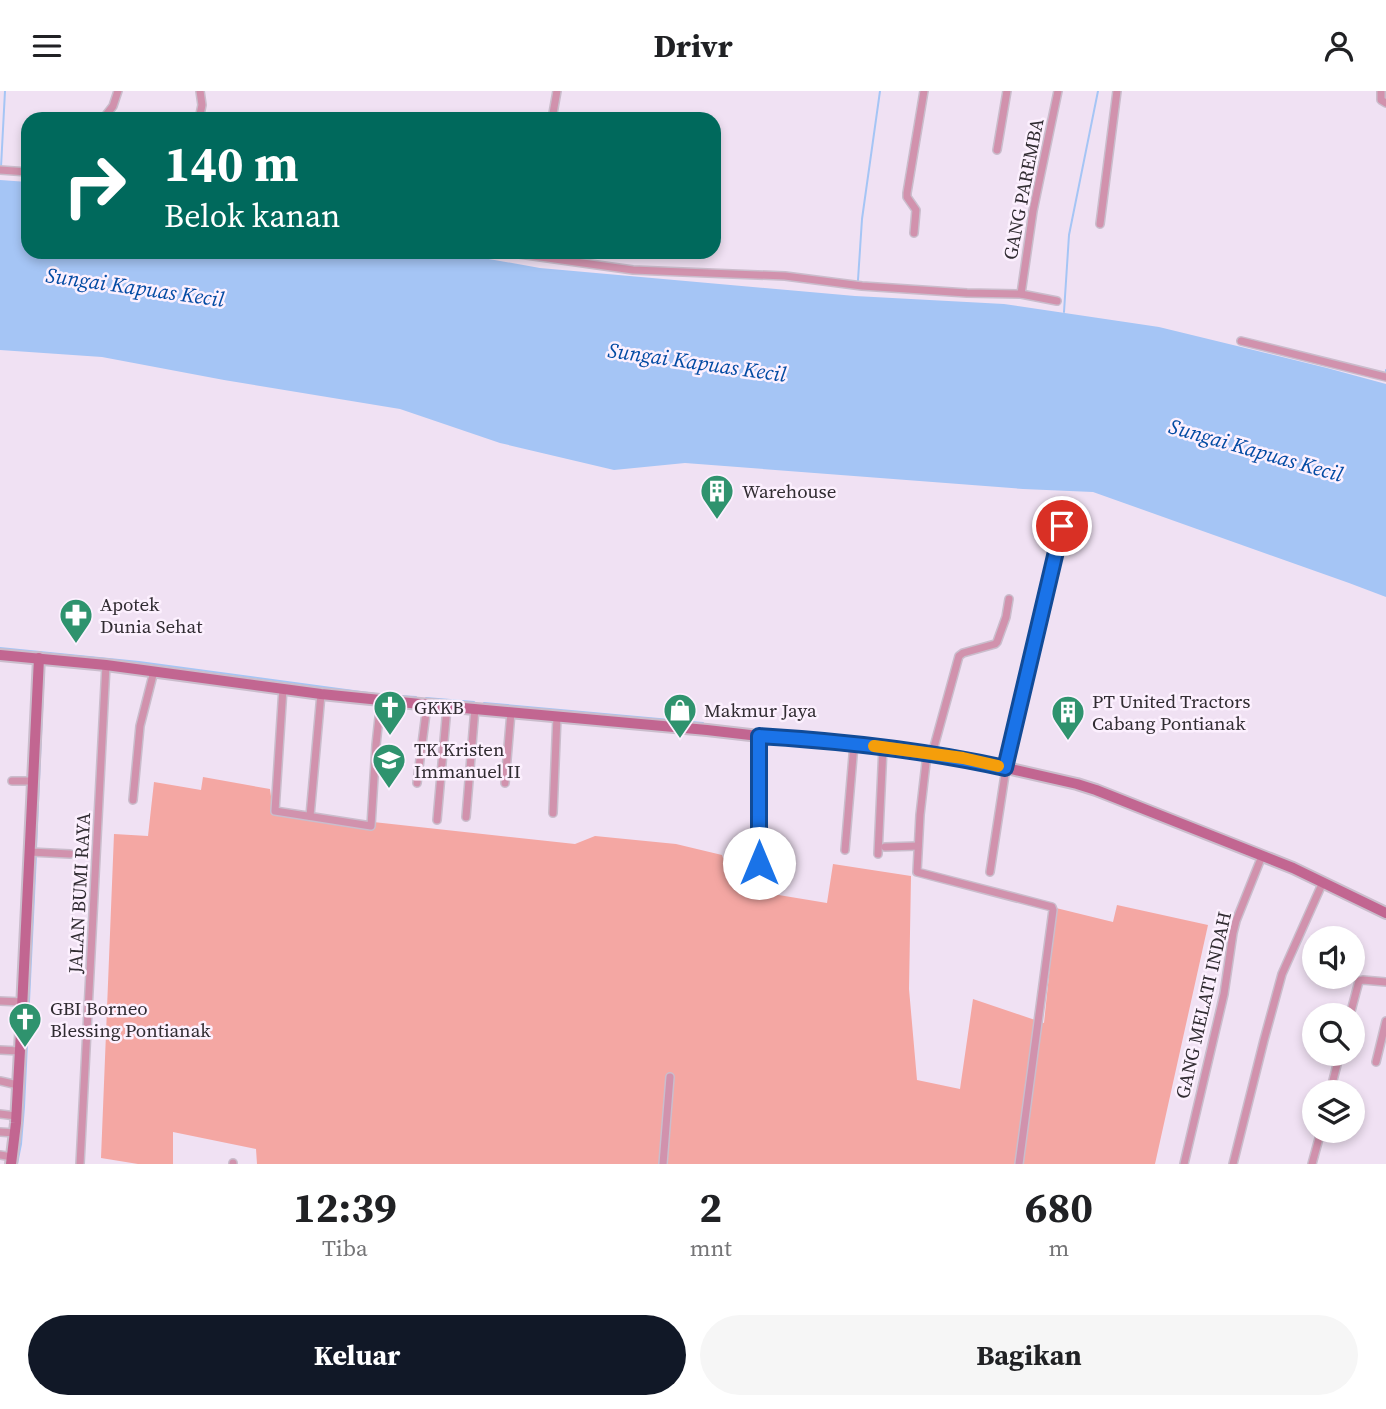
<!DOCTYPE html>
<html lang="id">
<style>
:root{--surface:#fff;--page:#f6f6f6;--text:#202124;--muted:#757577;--accent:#111827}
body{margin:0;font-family:"Source Serif 4",serif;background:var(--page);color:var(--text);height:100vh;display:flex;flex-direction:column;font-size:26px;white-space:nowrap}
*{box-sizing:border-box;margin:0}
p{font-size:23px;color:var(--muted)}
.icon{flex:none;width:38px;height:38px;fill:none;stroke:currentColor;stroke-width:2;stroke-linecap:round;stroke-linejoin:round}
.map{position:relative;height:1073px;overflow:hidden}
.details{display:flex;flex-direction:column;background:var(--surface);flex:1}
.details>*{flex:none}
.guide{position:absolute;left:21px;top:21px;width:700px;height:147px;border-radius:21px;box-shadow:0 4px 10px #0003;background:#00695c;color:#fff;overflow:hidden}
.tools{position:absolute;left:1302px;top:835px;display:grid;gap:14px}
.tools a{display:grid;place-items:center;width:63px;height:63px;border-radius:50%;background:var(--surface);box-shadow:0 4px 10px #0003;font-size:35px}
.pin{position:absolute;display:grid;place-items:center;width:60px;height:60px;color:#fff;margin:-30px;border:4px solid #fff;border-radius:50%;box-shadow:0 2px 7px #0007}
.me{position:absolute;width:77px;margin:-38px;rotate:0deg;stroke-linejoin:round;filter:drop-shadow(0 0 5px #0008)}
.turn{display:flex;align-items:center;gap:24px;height:147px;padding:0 28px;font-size:32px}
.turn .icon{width:91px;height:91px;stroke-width:2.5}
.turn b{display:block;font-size:49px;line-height:60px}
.eta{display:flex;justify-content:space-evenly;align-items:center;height:119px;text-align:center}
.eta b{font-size:42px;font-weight:700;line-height:49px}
.button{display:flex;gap:14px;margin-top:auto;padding:14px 28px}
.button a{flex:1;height:80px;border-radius:42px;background:var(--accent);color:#fff;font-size:28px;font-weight:700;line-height:80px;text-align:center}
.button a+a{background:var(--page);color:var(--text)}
header{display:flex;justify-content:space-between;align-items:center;height:91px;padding:0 28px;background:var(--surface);font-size:32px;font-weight:700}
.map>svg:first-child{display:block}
.green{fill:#f4a7a3}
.water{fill:#a5c5f5}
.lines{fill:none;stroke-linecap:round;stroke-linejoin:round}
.stream{stroke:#a5c5f5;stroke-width:2}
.street-casing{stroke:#cabdcc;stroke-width:10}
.secondary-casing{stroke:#cabdcc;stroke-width:14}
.street{stroke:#d192ad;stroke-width:7}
.secondary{stroke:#c26691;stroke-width:10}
.route-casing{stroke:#114b97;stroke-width:18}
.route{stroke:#1a73e8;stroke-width:12}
.slow{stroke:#f59e0b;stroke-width:12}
.labels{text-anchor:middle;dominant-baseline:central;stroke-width:5;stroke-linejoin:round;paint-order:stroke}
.street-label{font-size:19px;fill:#312c32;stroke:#fcf0fe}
.poi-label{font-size:19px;fill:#312c32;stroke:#fcf0fe;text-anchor:start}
.water-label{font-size:21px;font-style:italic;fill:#024aa3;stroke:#fcf0fe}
</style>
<header><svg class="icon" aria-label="menu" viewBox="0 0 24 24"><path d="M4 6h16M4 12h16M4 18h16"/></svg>Drivr<svg class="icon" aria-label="person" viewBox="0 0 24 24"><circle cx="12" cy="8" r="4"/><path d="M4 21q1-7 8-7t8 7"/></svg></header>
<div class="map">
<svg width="1386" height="1073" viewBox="0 0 1386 1073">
<rect width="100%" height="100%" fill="#f0e1f3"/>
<!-- green -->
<path class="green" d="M203 686 270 698 273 720 575 753 595 745 676 753 722 764 723 767 755 778 760 801 827 812 833 773 911 785 909 898 917 989 960 998 973 908 1044 932 1056 817 1113 831 1117 814 1208 834 1155 1073H257L256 1058 173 1041V1073H138L101 1067 114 743 148 745 154 691 201 699Z"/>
<!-- water -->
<path class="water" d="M0 89 28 91V161H449L540 177 855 205 1004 213 1159 236 1327 277 1386 293V506L1349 492 1093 401 1023 398 685 372 614 379 500 352 400 318 224 289 102 266 0 259Z"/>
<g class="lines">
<!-- stream -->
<g class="stream">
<path d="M1 76 5 0"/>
<path d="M858 189 862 128 880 0"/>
<path d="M1064 221 1069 144 1098 0"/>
<path d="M1386 280V279"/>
<path d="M0 557 139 571 383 604 416 606"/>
<path d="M426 607 474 611"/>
<path d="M484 612 703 632"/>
<path d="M36 758 44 577"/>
<path d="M17 1073 21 1053 24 1016 36 763"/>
</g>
<defs>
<g id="street">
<path d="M1381 0V9L1386 12"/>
<path d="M103 28 113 15 118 0"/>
<path d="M199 28 202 14 200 0"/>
<path d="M552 28 557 0"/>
<path d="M997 59 1007 0"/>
<path d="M0 79 28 81"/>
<path d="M1100 133 1117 0"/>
<path d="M914 142 916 119 907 106V102L924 0"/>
<path d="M504 161 633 179 785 185 862 195 967 202 1021 203 1057 210"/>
<path d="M1021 203 1033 120 1058 0"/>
<path d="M1241 250 1386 286"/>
<path d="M283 597 275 720 371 735 376 654 381 608"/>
<path d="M759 645V772"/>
<path d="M927 663 920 724 917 781 1048 815 1052 816 1053 819 1019 1073"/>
<path d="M932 663 959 565 963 562 995 553 997 551 1006 526 1009 508"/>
<path d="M1005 677 1062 435"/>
<path d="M12 690H34"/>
<path d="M417 692 427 614"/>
<path d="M505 692 511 621"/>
<path d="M133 709 140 635 154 580"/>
<path d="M553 722 557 625"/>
<path d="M310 725 321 603"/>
<path d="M466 726 475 617"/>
<path d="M437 729 447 616"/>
<path d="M885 756 918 755"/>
<path d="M845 759 854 653"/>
<path d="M30 761 70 763"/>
<path d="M878 763 883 656"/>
<path d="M990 781 1006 677"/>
<path d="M0 910 23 911"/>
<path d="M1350 924 1359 890 1363 889 1386 891"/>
<path d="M0 959 20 960"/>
<path d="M1376 971 1386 930"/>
<path d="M0 990 18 994"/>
<path d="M1330 1001 1340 962"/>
<path d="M0 1023 16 1025"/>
<path d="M0 1041 15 1042"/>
<path d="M0 1064 12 1066"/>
<path d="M80 1073 106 574"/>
<path d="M233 1073V1072"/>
<path d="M663 1073 670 986"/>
<path d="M1184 1073 1224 903 1233 842 1236 830 1262 765"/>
<path d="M1233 1073 1264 949 1282 883 1323 791"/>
<path d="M1312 1073 1321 1040"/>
</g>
<g id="secondary">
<path d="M0 564 106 574 321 603 420 613 707 639 759 645 819 648 883 656 963 667 1077 693 1096 699 1293 777 1386 822"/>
<path d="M11 1073 16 1032 20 959 39 567"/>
</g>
</defs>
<!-- street casing -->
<use href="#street" class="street-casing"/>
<!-- secondary casing -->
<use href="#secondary" class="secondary-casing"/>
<!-- street -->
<use href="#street" class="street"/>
<!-- secondary -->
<use href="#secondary" class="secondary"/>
</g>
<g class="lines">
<defs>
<path id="route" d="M759 772V645C842 650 924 659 1005 677L1062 435"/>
</defs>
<!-- route casing -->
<use href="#route" class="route-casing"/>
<!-- route -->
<use href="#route" class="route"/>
<!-- slow -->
<path class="slow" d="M874 655 963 667 998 675"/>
</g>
<!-- icons -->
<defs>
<symbol id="building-pin" viewBox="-11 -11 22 30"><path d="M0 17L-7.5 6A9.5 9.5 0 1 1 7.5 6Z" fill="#2f936e" stroke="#fcf0fe"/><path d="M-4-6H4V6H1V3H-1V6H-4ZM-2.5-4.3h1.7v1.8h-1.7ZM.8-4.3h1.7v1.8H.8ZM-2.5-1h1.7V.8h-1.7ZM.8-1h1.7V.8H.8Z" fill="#fff"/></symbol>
<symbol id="pharmacy-pin" viewBox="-11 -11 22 30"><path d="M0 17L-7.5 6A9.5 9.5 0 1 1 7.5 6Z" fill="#2f936e" stroke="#fcf0fe"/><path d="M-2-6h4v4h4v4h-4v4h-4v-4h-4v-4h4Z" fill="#fff"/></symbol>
<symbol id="church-pin" viewBox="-11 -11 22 30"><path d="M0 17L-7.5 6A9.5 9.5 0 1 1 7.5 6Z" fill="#2f936e" stroke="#fcf0fe"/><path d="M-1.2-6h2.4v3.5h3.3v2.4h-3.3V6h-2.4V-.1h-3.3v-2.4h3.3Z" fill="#fff"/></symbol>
<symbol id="shop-pin" viewBox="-11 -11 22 30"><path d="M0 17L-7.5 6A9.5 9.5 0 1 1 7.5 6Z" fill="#2f936e" stroke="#fcf0fe"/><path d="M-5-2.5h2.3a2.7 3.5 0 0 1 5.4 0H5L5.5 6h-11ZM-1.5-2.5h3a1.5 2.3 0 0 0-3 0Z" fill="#fff"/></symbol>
<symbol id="school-pin" viewBox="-11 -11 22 30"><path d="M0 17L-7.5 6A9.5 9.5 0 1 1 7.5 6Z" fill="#2f936e" stroke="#fcf0fe"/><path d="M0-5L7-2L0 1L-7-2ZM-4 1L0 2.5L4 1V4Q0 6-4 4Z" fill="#fff"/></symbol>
</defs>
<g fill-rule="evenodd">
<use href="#building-pin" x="698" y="381" width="38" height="52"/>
<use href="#pharmacy-pin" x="57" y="505" width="38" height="52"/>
<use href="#church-pin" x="371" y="597" width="38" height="52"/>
<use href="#shop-pin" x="661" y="600" width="38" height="52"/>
<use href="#building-pin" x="1049" y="602" width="38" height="52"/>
<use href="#school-pin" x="370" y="650" width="38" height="52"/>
<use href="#church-pin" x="6" y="909" width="38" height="52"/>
</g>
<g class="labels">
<!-- street labels -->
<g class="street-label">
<text transform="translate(1023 98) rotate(-79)">GANG PAREMBA</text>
<text transform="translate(79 802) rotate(-87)">JALAN BUMI RAYA</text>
<text transform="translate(1203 914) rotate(-77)">GANG MELATI INDAH</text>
</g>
<!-- poi labels -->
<g class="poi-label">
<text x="742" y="400">Warehouse</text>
<text x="100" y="513">Apotek<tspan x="100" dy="22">Dunia Sehat</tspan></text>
<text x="1092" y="610">PT United Tractors<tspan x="1092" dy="22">Cabang Pontianak</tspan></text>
<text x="414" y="616">GKKB</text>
<text x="704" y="619">Makmur Jaya</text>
<text x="414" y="658">TK Kristen<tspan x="414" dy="22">Immanuel II</tspan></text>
<text x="50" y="917">GBI Borneo<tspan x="50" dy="22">Blessing Pontianak</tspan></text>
</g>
<!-- water labels -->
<g class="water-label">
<text transform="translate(135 196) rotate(8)">Sungai Kapuas Kecil</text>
<text transform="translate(697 271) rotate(8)">Sungai Kapuas Kecil</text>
<text transform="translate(1256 359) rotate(16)">Sungai Kapuas Kecil</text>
</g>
</g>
</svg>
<div class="tools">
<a><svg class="icon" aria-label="sound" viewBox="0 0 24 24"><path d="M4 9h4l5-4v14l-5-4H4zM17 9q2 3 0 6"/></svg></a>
<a><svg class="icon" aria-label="search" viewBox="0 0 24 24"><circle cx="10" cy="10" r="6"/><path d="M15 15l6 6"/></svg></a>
<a><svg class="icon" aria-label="layers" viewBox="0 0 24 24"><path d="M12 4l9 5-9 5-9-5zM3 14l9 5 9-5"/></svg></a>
</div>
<div class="pin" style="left:1062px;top:435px;background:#d93025"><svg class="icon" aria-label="arrive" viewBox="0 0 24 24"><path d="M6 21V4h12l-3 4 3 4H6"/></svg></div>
<svg class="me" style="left:759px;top:772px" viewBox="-20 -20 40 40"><circle r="19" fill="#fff"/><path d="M0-13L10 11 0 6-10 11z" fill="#1a73e8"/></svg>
<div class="guide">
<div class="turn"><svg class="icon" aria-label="right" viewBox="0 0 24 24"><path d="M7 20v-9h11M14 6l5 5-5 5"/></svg><div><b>140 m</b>Belok kanan</div></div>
</div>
</div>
<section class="details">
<div class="eta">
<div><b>12:39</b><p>Tiba</p></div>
<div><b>2</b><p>mnt</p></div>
<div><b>680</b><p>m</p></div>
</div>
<div class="button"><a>Keluar</a><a>Bagikan</a></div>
</section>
